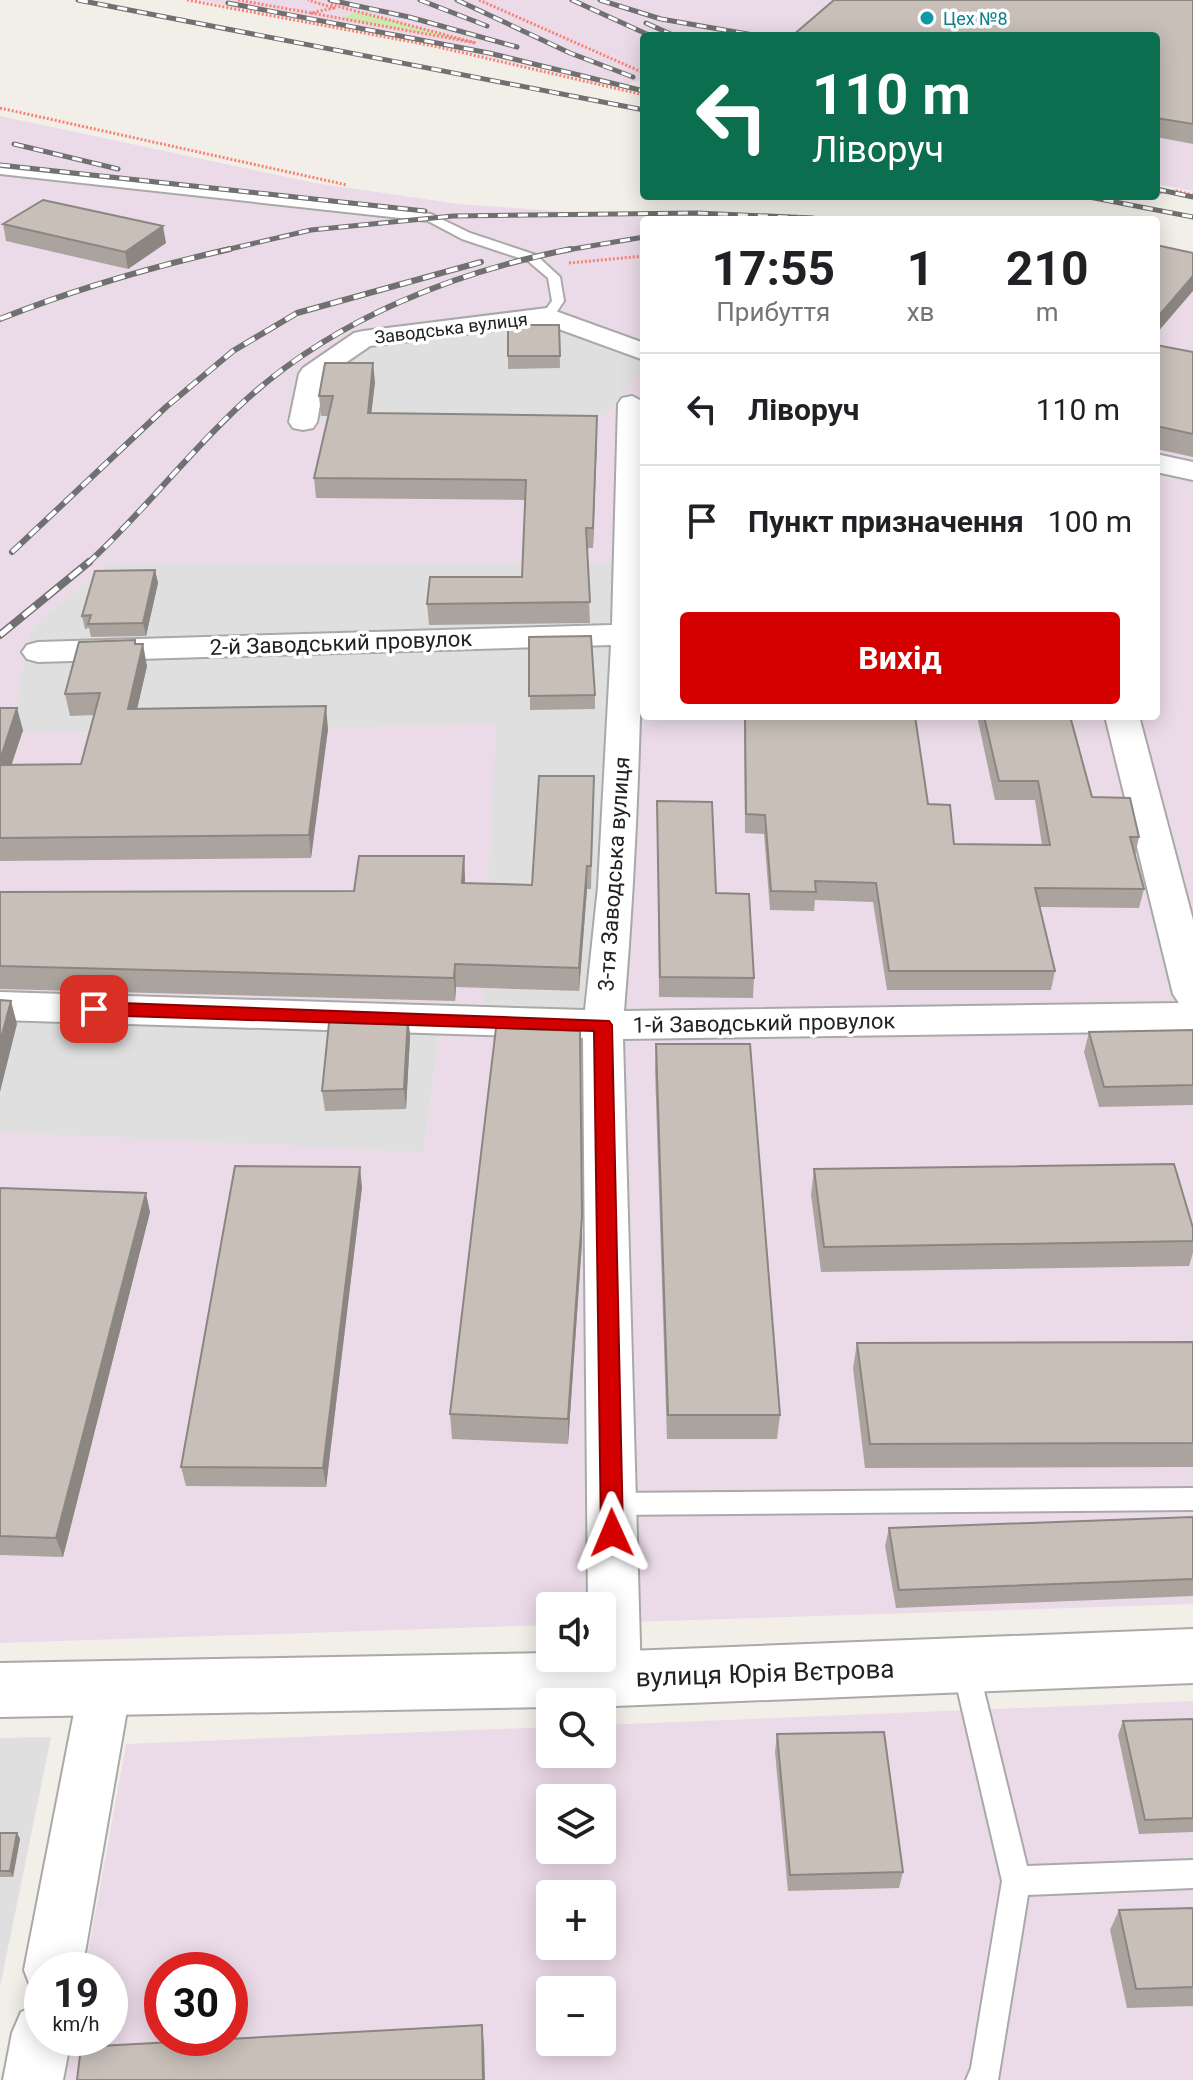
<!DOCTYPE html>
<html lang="uk">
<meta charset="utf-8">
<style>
:root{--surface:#fff;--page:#f6f6f6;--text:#202124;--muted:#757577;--line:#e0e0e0;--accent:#d40000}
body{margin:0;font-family:Roboto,sans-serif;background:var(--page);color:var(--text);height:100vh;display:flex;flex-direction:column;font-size:30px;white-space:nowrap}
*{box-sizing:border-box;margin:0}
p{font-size:26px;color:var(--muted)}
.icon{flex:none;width:44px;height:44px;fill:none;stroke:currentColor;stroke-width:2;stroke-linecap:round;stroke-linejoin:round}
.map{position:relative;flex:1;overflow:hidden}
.panel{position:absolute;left:640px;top:216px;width:520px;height:504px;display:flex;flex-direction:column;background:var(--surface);border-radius:8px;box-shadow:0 4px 20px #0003}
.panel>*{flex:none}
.banner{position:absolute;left:640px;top:32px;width:520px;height:168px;border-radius:8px;box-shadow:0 4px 20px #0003;background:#0b6e4f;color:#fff;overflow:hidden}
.controls{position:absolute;left:536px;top:1592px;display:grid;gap:16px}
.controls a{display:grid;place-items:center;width:80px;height:80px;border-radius:8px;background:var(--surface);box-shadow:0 4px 20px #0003;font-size:40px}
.speed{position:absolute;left:24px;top:1952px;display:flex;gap:16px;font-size:40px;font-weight:700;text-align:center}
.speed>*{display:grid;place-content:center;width:104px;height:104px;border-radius:50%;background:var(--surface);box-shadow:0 4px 20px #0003;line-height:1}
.speed small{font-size:20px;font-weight:400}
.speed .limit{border:12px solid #d22;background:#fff;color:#111}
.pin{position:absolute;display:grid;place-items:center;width:68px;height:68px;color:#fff;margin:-34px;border-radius:16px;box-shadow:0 4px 12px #0006}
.me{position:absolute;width:88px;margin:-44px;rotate:359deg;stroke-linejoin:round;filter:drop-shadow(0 0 6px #0008)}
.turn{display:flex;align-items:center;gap:28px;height:168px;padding:0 40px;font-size:36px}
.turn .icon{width:104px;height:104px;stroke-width:2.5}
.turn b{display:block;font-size:56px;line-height:68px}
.eta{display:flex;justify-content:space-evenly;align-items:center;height:136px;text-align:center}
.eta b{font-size:48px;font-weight:700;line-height:56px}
.action{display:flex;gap:16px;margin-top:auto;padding:16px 40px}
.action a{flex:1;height:92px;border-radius:8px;background:var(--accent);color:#fff;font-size:32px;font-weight:700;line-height:92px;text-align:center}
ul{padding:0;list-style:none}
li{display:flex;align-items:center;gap:24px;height:112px;padding:0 40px;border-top:2px solid var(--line)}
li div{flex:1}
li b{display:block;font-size:30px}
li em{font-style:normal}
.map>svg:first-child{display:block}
.residential{fill:#e0dfdf}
.industrial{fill:#ebdbe8;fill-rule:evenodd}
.grass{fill:#cdebb0}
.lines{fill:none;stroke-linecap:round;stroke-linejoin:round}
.service-casing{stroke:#a9a9a9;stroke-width:4}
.minor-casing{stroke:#a9a9a9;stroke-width:4}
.tertiary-casing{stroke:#a9a9a9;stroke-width:4}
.path{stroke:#fa8072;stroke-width:3;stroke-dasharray:2 2;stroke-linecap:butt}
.service{fill:#fff;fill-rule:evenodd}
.minor{fill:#fff;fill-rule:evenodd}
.tertiary{fill:#fff;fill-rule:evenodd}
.rail-far2-casing{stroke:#707070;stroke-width:5}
.rail-far1-casing{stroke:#707070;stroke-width:6}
.rail-casing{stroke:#707070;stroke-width:8}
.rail-far2{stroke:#fff;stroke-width:3;stroke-dasharray:10;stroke-linecap:butt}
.rail-far1{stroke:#fff;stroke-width:4;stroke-dasharray:12;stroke-linecap:butt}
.rail{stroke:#fff;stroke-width:5;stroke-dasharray:15;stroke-linecap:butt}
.wall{fill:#aba49e}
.shaded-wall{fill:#8b8681}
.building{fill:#c7bfb8;stroke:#8b8681;stroke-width:2}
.route{fill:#d40000;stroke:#8a0000;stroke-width:2}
.culture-dot{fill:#0f9aa8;stroke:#fff;stroke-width:3}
.labels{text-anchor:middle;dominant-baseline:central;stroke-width:7;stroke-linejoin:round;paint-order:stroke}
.far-culture-label{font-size:18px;fill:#0d838f;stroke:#fff;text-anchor:start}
.far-street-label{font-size:18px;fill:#222;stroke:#fff}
.street-label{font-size:22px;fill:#222;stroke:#fff}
.near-street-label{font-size:26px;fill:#222;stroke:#fff}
</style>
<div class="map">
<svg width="1193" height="2080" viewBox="0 0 1193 2080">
<rect width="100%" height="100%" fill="#f2efe9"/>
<!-- residential -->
<g class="residential">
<path d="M547 316 644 352V366L606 416 303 422 363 339Z"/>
<path d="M109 563H644V716H786L603 1025 482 1021 10 733 29 635 38 622Z"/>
<path d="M0 1006 441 1020 424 1153 0 1132Z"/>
<path d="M51 1737 0 1987V1738Z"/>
</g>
<!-- industrial -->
<g class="industrial">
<path d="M199 0H1193V191L1156 184V36H644V79L619 87 436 45Z"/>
<path d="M0 116 315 183 459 204 680 220H644V352L547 316 363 339 312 374 304 422 606 416 644 366V563H109L38 622 29 635 11 733 496 724 482 1021 603 1025 624 721H786V716H1156V258L1193 264V1604L602 1623V1606H550V1625L0 1643V1132L424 1152 441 1020 0 1006Z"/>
<path d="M1193 1701V2080H65L72 2038H110V1970H85L126 1744 550 1727V1754H602V1725ZM550 1798H602V1850H550ZM550 1894H602V1946H550ZM162 1970H230V2038H162ZM550 1990H602V2042H550Z"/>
</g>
<!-- grass -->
<path class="grass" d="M356 11 467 41 343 19Z"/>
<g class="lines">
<defs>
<g id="service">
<path d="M0 168 431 214 470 233 536 255 560 277 564 301 552 319H542L541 316 552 301 548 278 528 261 462 239 428 221 0 174Z"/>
<path d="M1193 1488V1510L611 1515 602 1512 599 1504 602 1496 611 1493Z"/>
<path d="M965 1654 974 1657 978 1666 1027 1866 1193 1860V1888L1028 1895 998 2080H966L971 2068 1002 1881 952 1666 956 1657Z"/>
</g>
<g id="minor">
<path d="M547 308 644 343V360L545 324 370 346 325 377 317 422 313 428 303 430 293 428 289 422 299 374 303 368 354 333 363 331Z"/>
<path d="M632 396 644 402C644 605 641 807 624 1011L1179 1003 1173 994 1105 716H1139L1193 920V1031L623 1039 641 1679 634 1696 615 1704 596 1696 589 1679 588 1658H602V1606H588L583 1038 0 1020V992L585 1010 598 887 611 645 38 662 27 659 22 652 27 645 38 642 612 625 618 404 622 398Z"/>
<path d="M1156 454 1193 462V480L1156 472Z"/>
<path d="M105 1662 124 1670 131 1687 82 1970H42V1995L32 1991 24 1970 79 1687 86 1670Z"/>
<path d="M42 2003V2038H71L63 2080H3L12 2033 21 2012Z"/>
</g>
<path id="tertiary" d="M1193 1629V1683L615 1706H602V1702H550V1707L0 1717V1663L550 1653V1658H602V1652Z"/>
</defs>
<!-- service casing -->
<use href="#service" class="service-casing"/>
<!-- minor casing -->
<use href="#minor" class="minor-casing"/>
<!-- tertiary casing -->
<use href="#tertiary" class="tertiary-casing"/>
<!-- path -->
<g class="path">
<path d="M187 0 434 46 644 95"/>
<path d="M238 0 311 13 334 8 308 0"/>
<path d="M479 0 644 73"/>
<path d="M311 13 476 43 329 4"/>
<path d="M0 108 347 185"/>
<path d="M1156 193 1177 191 1193 195"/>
<path d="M569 263 644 256"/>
</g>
<!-- service -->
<use href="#service" class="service"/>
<!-- minor -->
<use href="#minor" class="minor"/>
<!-- tertiary -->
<use href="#tertiary" class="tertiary"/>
<defs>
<g id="rail-far2">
<path d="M78 0 644 110"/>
<path d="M330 0 409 17 517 47"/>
<path d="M420 0 487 26"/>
<path d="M457 0 570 53 633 77"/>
<path d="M572 0 651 36"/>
<path d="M600 0 661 19 759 36"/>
<path d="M228 3 489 53 644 91"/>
<path d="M646 23 675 36"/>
<path d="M14 144 118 169"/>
<path d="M0 165 425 211"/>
<path d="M1156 189 1193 197"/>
<path d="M1084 196 1193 217"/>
<path d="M221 251 311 230 453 216 697 213 813 218"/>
<path d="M561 251 644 237"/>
</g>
<g id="rail-far1">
<path d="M0 319C75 289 151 267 230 249"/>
<path d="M12 552 166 407 233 351 297 313 481 262"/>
<path d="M87 564C144 512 191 449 248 398 337 318 455 272 571 249"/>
</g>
<path id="rail" d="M0 635 89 562"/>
</defs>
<!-- rail-far2 casing -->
<use href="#rail-far2" class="rail-far2-casing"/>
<!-- rail-far1 casing -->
<use href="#rail-far1" class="rail-far1-casing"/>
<!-- rail casing -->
<use href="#rail" class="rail-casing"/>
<!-- rail-far2 -->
<use href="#rail-far2" class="rail-far2"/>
<!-- rail-far1 -->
<use href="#rail-far1" class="rail-far1"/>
<!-- rail -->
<use href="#rail" class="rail"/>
</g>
<!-- wall -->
<g class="wall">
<path d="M1193 0V144L1156 137V36Z"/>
<path d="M3 224 166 243 128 269 6 241Z"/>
<path d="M508 325H559L560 368 508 369Z"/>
<path d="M1156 345 1193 352V457L1156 449Z"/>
<path d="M375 382 371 414 597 436 593 548H587L590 623 429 625 427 604 522 577 525 500 316 498 314 478 328 416H321L319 396Z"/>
<path d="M155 570 158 583 146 636 91 637 89 628 85 629 82 616Z"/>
<path d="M529 637 595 695V709L530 710Z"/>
<path d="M136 644 147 666 137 709 328 729 311 858 0 861V708L23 730 11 765 81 764 94 715 70 716 65 694Z"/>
<path d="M744 716 928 804 954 844 1042 845 1035 800H995L977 716H1070L1092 797 1139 837 1135 856 1144 889 1139 908 1040 907 1055 971 1051 990H887L873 902 815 900 814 911 770 910 764 834 745 833Z"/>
<path d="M594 776 591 889H587L579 991 456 987 455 1001 0 989V892L354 891 464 856 465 883 532 885Z"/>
<path d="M657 801 716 893 754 978 753 998 659 997Z"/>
<path d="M408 1016 410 1036 406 1109 325 1111 322 1091Z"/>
<path d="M1193 1030V1105L1099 1107 1084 1052 1089 1032Z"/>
<path d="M656 1044 780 1415 777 1439H667L655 1070Z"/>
<path d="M814 1169 1193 1228V1253L1189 1266 821 1272 811 1195Z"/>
<path d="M362 1187 326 1487 186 1486 181 1467Z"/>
<path d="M0 1188 150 1212 63 1557 0 1555Z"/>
<path d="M582 1242 568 1444 452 1439 450 1414Z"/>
<path d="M1193 1342V1467L865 1468 853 1368 857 1343Z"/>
<path d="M1193 1517V1596L896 1608 885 1546 889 1528Z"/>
<path d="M1193 1719V1832L1139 1834 1118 1735 1123 1721Z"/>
<path d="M777 1734 903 1872 899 1888 788 1891 775 1752Z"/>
<path d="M0 1833H17L20 1839 13 1877H0Z"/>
<path d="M1193 1908V2006L1127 2008 1110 1930 1119 1910Z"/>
</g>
<!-- shaded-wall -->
<g class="shaded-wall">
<path d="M163 226 166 243 128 269 125 252Z"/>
<path d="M1193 276V291L1156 334V319Z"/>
<path d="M373 363 375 382 369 433 368 413Z"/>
<path d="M597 416V436L593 548V528Z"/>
<path d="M155 570 158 583 146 636 143 623Z"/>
<path d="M135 640 139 660 143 644 147 666 132 731 128 709Z"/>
<path d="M326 706 328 729 311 858 309 835Z"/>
<path d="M17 708 23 730 4 788 0 772V760Z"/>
<path d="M464 856 465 879 463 905 462 883Z"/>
<path d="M587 866V889L579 991V968Z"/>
<path d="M455 964 456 987 455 1001 454 978Z"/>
<path d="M11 1001 17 1024 0 1092V1042Z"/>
<path d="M408 1016 410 1036 406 1109 404 1089Z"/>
<path d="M360 1167 362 1187 326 1487 323 1468Z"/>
<path d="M146 1193 150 1212 63 1557 56 1538Z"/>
<path d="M582 1216V1242L568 1444V1419Z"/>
<path d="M17 1833 20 1839 13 1877 10 1871Z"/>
<path d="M482 2025 484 2045 485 2080H483Z"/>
</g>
<!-- building -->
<g class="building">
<path d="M834 0H1193V124L1156 118V36H792Z"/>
<path d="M43 200 163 226 125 252 3 224Z"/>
<path d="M1156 245 1193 253V276L1156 319Z"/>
<path d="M508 325H559L560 356H508Z"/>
<path d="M1156 345 1193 352V434L1156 426Z"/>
<path d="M325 363H373L368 413 597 416 593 528H586L590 602 427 604 430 577H522L526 480 314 478 333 396H319Z"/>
<path d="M155 570 143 623 88 624 91 615 82 616 95 571Z"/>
<path d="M591 636 595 695 529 696V637Z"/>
<path d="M135 640V644H143L128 709 326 706 309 835 0 838V765L81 764 100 693 65 694 79 642Z"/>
<path d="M0 708H17L0 760Z"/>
<path d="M745 716H915L928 804 950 805 954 844 1050 845 1038 781H999L984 716H1070L1092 797 1130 798 1139 837H1130L1144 889 1035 888 1055 971H889L876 883 815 881 816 892 771 891 765 815 746 814Z"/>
<path d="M539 776H594L591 866H587L579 968 455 964 454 978 0 966V892L354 891 359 856H464L462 883 532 885Z"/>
<path d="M657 801 712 802 716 893 749 894 754 978 660 977Z"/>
<path d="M0 1000 11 1001 0 1042Z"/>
<path d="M330 1013 408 1016 404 1089 322 1091Z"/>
<path d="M496 1028 580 1031 582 1216 568 1419 450 1414Z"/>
<path d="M1193 1030V1085L1104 1087 1089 1032Z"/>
<path d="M656 1044H750L780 1415H668Z"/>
<path d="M1174 1164 1193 1228V1241L824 1247 814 1169Z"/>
<path d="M235 1166 360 1167 323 1468 181 1467Z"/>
<path d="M0 1188 146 1193 56 1538 0 1536Z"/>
<path d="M1193 1342V1443L870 1444 857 1343Z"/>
<path d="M1193 1517V1579L899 1590 889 1528Z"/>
<path d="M1193 1719V1818L1145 1820 1123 1721Z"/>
<path d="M884 1732 903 1872 790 1875 777 1734Z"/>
<path d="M0 1833H17L10 1871H0Z"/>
<path d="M1193 1908V1987L1136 1989 1119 1910Z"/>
<path d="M482 2025 483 2080H77L81 2047Z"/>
</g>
<!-- route -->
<path class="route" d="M94 1002 609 1021 612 1025 623 1533 620 1540 612 1543 604 1540 601 1533 594 1031 94 1015 85 1009Z"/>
<!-- markers -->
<circle class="culture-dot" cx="927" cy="18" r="8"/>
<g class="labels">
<!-- far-culture labels -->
<g class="far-culture-label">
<text x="943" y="18">Цех №8</text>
</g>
<!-- far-street labels -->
<g class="far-street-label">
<text transform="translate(451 328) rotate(-7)">Заводська вулиця</text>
</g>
<!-- street labels -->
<g class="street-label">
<text transform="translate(341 643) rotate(-2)">2-й Заводський провулок</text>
<text transform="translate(614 874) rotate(-86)">3-тя Заводська вулиця</text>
<text transform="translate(764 1023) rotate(-1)">1-й Заводський провулок</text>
</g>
<!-- near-street labels -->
<g class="near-street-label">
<text transform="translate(765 1673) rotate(-2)">вулиця Юрія Вєтрова</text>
</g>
</g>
</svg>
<div class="controls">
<a><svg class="icon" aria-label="sound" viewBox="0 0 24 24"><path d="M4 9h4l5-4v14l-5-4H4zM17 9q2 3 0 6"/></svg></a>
<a><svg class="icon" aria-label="search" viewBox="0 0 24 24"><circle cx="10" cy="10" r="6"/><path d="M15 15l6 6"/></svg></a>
<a><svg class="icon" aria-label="layers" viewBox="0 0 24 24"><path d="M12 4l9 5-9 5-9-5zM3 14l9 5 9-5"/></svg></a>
<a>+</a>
<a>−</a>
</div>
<div class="speed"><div>19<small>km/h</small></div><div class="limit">30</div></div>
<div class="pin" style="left:94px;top:1009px;background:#d93025"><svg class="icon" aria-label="arrive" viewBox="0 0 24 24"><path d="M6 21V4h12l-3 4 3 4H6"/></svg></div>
<svg class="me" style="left:612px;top:1533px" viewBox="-20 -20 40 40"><path d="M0-17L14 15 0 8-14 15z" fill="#d40000" stroke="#fff" stroke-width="4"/></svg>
<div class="banner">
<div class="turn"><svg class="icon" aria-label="left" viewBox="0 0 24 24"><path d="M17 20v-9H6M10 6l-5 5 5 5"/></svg><div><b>110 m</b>Ліворуч</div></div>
</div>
<section class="panel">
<div class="eta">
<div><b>17:55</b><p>Прибуття</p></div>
<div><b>1</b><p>хв</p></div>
<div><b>210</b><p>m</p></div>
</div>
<ul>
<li><svg class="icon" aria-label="left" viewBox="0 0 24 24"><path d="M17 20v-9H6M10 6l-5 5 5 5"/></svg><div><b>Ліворуч</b></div><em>110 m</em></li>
<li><svg class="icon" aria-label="arrive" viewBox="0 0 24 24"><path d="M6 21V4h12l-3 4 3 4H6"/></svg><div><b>Пункт призначення</b></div><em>100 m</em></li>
</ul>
<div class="action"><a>Вихід</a></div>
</section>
</div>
